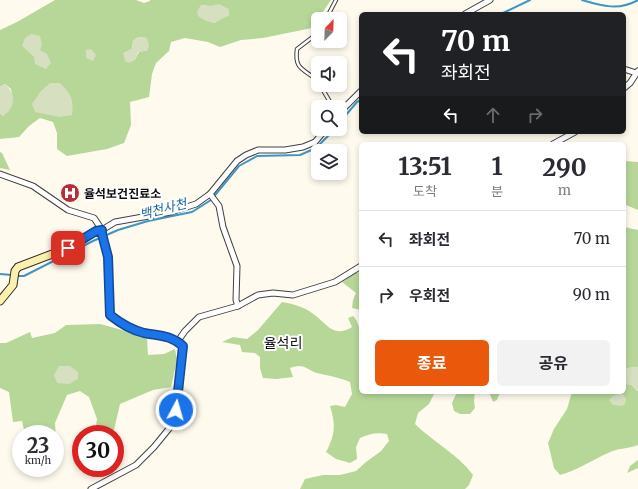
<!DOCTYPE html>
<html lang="ko">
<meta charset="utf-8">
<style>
:root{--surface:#fff;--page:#f2f2f3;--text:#2b2b33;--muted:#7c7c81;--line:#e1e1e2;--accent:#ea580c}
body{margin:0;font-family:Merriweather,"Noto Sans KR",serif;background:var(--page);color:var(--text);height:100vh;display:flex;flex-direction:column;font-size:15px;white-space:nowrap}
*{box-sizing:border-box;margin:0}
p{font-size:13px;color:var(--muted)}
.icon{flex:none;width:22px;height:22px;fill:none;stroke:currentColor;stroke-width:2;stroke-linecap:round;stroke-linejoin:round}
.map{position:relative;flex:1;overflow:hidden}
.drawer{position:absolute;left:359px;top:142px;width:267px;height:252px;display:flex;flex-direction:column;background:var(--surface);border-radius:6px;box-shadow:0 2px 6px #0003}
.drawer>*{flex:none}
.banner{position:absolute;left:359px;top:12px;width:267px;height:122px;border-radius:6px;box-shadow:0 2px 6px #0003;background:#202124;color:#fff;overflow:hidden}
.needle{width:26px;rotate:23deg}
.controls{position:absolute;left:311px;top:12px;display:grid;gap:8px}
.controls a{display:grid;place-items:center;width:36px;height:36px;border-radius:6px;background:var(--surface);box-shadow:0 2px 6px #0003;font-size:20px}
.speed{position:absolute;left:12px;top:425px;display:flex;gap:8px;font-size:20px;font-weight:700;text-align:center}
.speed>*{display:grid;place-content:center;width:52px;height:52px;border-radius:50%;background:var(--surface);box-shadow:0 2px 6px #0003;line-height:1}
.speed small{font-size:10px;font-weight:400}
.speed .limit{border:6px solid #d22;background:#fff;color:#111}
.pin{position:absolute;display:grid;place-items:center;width:34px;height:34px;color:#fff;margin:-17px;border-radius:8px;box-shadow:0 2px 6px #0006}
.me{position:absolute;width:44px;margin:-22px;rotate:6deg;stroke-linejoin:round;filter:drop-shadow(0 0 3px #0008)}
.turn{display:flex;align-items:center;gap:14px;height:84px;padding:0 16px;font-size:18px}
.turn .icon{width:52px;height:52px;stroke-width:2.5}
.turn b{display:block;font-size:28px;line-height:34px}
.lanes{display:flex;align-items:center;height:38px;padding:0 16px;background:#0003;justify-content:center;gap:20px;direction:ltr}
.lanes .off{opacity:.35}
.eta{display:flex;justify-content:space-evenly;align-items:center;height:68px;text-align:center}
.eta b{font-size:24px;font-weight:700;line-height:28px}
.action{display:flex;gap:8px;margin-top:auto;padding:8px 16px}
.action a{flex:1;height:46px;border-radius:6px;background:var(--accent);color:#fff;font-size:16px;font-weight:700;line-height:46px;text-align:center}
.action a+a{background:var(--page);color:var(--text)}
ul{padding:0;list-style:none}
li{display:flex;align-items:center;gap:12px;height:56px;padding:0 16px;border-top:1px solid var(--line)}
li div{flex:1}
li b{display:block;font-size:15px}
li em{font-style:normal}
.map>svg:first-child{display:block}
.forest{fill:#b7d799;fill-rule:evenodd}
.cemetery{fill:#d6dfc0}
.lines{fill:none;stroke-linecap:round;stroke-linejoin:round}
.stream{stroke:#3f95c6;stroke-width:2}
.lane-casing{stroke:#404040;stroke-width:4.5}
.street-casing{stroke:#404040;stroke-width:7}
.secondary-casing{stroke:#2f2f2f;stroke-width:9}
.lane{stroke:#fff;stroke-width:2.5}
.street{stroke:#fff;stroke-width:5}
.secondary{stroke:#fbf0ac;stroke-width:7}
.route-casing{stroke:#114b97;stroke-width:10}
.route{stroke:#1a73e8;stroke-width:7}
.labels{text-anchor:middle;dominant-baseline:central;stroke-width:4;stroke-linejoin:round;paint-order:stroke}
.poi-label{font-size:12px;font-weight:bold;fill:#0d0d0d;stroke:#fff;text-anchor:start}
.water-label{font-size:13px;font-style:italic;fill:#1c6698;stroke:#fff}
.quarter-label{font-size:14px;fill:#0d0d0d;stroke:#fff}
</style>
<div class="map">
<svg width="638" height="489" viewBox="0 0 638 489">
<rect width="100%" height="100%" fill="#fefaed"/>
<!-- forest -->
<g class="forest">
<path d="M55 0H136L144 3 150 1V0H331L312 28 263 38 241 40 220 47 208 42 185 38 171 42 169 51 156 63 152 74 149 97 130 102 131 125 124 143 107 149 67 156 57 149V133L53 122 40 118 29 126 19 137 0 139V113L3 116 13 100 11 89 5 84 0 87V30L17 22ZM201 5 210 6 221 19 214 23ZM138 37 147 38 135 59 124 53 132 49 133 41Z"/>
<path d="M0 152 2 153 10 170 0 168Z"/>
<path d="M624 161 638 162V210L626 205 624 206Z"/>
<path d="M624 227 638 230V367L628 368 624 371Z"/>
<path d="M361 272V310L352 308 353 300 356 293 342 282 355 273Z"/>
<path d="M282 302C293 304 302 306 312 313 326 322 332 339 352 327L348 318 353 316C358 320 357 325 361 330V392H435L429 404 418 413 415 424C433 442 458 454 473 475L469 485 465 489H300L305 479 323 475H340L356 471 366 462 381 451 389 441 387 434C377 432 369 434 360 438L356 447 357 459 350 463 336 459 326 452C335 435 336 425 330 406L336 405 345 407 352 394 350 382C338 377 329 376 317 373 310 371 306 366 299 366 296 366 293 367 290 368L293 377 276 379 263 378 260 368V357L255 353 242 352 240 345 222 342 233 337 247 339 258 330Z"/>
<path d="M100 324 126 331 147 339 148 355 164 354 175 349 177 360 171 387 153 390 120 404 113 434 95 433 97 419 89 397 80 391 67 395 55 423 56 442 55 444V434H25L22 421 13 422 9 392 0 388V343H6L30 332 32 338 55 333 66 325Z"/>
<path d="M624 381 627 384 632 385 637 391 638 390V445C628 449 617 448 608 453 592 460 578 470 560 475L554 468 548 443 554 429 567 409 572 392H624Z"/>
<path d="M457 392H475L474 401 475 408 470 414H460L454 411 452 403Z"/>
<path d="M489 392H500L497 400 493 402Z"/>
<path d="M638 460V468L627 473 630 466Z"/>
</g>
<!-- cemetery -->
<g class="cemetery">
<path d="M219 4 229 9V16L221 19 214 23 206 21 198 16 197 11 201 5 210 6Z"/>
<path d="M31 34 40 36 42 44 40 50 47 54 51 63 46 69 35 64 34 57 22 46 25 38Z"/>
<path d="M138 37 147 38 149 46 147 51 138 52 135 60 129 63 125 61 123 53 132 49 133 41Z"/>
<path d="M91 49 96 55 93 61 86 58V50Z"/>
<path d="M50 83H60C71 94 74 99 72 115L59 117 35 112 32 104 41 91Z"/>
<path d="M5 84C16 94 16 107 3 116L0 113V87Z"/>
<path d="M59 366H70L78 372V379L69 384 57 383 54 375Z"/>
<path d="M638 367V390L637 391 632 385 626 384 624 381V371L628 368Z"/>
<path d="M620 393 623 394 626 399 625 404 622 406 613 405 609 400 613 396Z"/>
</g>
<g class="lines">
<!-- stream -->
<g class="stream">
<path d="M582 0C602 6 619 11 638 0"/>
<path d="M501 14 530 0"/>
<path d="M340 122 357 102 361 100"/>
<path d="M0 274 12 275"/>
<path d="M16 276H24L93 241 118 230 148 221 192 212 211 200 239 166 257 156 300 155 316 148 335 129"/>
</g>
<defs>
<g id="lane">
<path d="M326 19 336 0"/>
<path d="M318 33 297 49C294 71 305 69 318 81"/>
<path d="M320 85 333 107"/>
</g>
<g id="street">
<path d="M465 14 490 0"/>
<path d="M624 69 636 73"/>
<path d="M624 88 630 83 638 71"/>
<path d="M340 112 361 91"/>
<path d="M553 144 575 132"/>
<path d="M0 174 33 186 68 210 94 218 102 230"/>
<path d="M210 194 219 206 223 227 237 266 236 300 238 306"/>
<path d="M102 230 115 222 171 212 196 204 210 194 237 161 246 155 258 150H285L303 147 315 142 326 129"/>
<path d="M178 341 185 331 199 317 238 306 258 295 273 293 293 295 335 282 361 266"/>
<path d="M91 489 136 465 154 447 172 425 176 410 183 345C168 333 158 337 141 332 130 328 120 323 110 315L108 257 102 234V230"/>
</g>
<path id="secondary" d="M0 301 13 285 15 271 18 267 68 248 96 231 102 230"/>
</defs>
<!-- lane casing -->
<use href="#lane" class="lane-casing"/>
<!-- street casing -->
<use href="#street" class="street-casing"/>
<!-- secondary casing -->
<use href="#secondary" class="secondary-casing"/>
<!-- lane -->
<use href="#lane" class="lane"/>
<!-- street -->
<use href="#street" class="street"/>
<!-- secondary -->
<use href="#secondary" class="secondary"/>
</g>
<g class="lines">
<defs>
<path id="route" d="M68 248 96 231 102 230V234L108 257 110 315C120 323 132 330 144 333 160 336 170 335 183 346L176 410"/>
</defs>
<!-- route casing -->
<use href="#route" class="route-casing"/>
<!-- route -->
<use href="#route" class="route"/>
</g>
<!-- icons -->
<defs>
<symbol id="hospital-disc" viewBox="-11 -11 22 22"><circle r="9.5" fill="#b62c37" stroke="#fff"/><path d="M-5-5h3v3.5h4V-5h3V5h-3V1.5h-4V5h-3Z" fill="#fff"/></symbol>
</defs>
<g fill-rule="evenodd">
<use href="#hospital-disc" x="59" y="182" width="22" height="22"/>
</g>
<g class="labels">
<!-- poi labels -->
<g class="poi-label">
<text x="84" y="193">율석보건진료소</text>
</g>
<!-- water labels -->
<g class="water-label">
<text transform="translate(163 209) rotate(-14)">백천사천</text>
</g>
<!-- quarter labels -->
<g class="quarter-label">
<text x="283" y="343">율석리</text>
</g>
</g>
</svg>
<div class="controls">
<a><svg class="needle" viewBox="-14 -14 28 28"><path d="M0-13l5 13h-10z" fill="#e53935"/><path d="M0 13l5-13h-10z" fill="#7c7c81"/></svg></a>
<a><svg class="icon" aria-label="sound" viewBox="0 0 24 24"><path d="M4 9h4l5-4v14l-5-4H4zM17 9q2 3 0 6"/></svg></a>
<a><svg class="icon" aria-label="search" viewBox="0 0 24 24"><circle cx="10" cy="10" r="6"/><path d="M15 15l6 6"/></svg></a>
<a><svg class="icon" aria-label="layers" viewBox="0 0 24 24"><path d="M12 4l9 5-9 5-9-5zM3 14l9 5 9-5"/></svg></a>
</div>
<div class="speed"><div>23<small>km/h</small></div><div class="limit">30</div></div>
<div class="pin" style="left:68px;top:248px;background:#d93025"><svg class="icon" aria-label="arrive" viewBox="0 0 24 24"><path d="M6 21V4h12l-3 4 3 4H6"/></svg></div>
<svg class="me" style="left:176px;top:410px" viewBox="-20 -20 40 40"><circle r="17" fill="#1a73e8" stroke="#fff" stroke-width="3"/><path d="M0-11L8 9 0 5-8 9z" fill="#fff"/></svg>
<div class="banner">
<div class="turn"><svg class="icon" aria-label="left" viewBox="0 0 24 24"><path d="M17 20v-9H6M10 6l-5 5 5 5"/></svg><div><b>70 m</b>좌회전</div></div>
<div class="lanes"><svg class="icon" aria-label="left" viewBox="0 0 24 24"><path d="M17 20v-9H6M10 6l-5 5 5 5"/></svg><svg class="icon off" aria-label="ahead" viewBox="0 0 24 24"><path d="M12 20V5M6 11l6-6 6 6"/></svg><svg class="icon off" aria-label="right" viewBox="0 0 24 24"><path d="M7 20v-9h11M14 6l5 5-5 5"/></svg></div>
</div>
<section class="drawer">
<div class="eta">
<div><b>13:51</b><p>도착</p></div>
<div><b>1</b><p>분</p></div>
<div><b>290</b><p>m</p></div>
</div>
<ul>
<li><svg class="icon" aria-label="left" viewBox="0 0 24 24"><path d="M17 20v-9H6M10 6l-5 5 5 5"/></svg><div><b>좌회전</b></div><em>70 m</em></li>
<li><svg class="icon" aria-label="right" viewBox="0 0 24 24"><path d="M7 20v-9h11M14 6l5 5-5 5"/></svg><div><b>우회전</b></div><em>90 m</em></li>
</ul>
<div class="action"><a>종료</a><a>공유</a></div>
</section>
</div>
